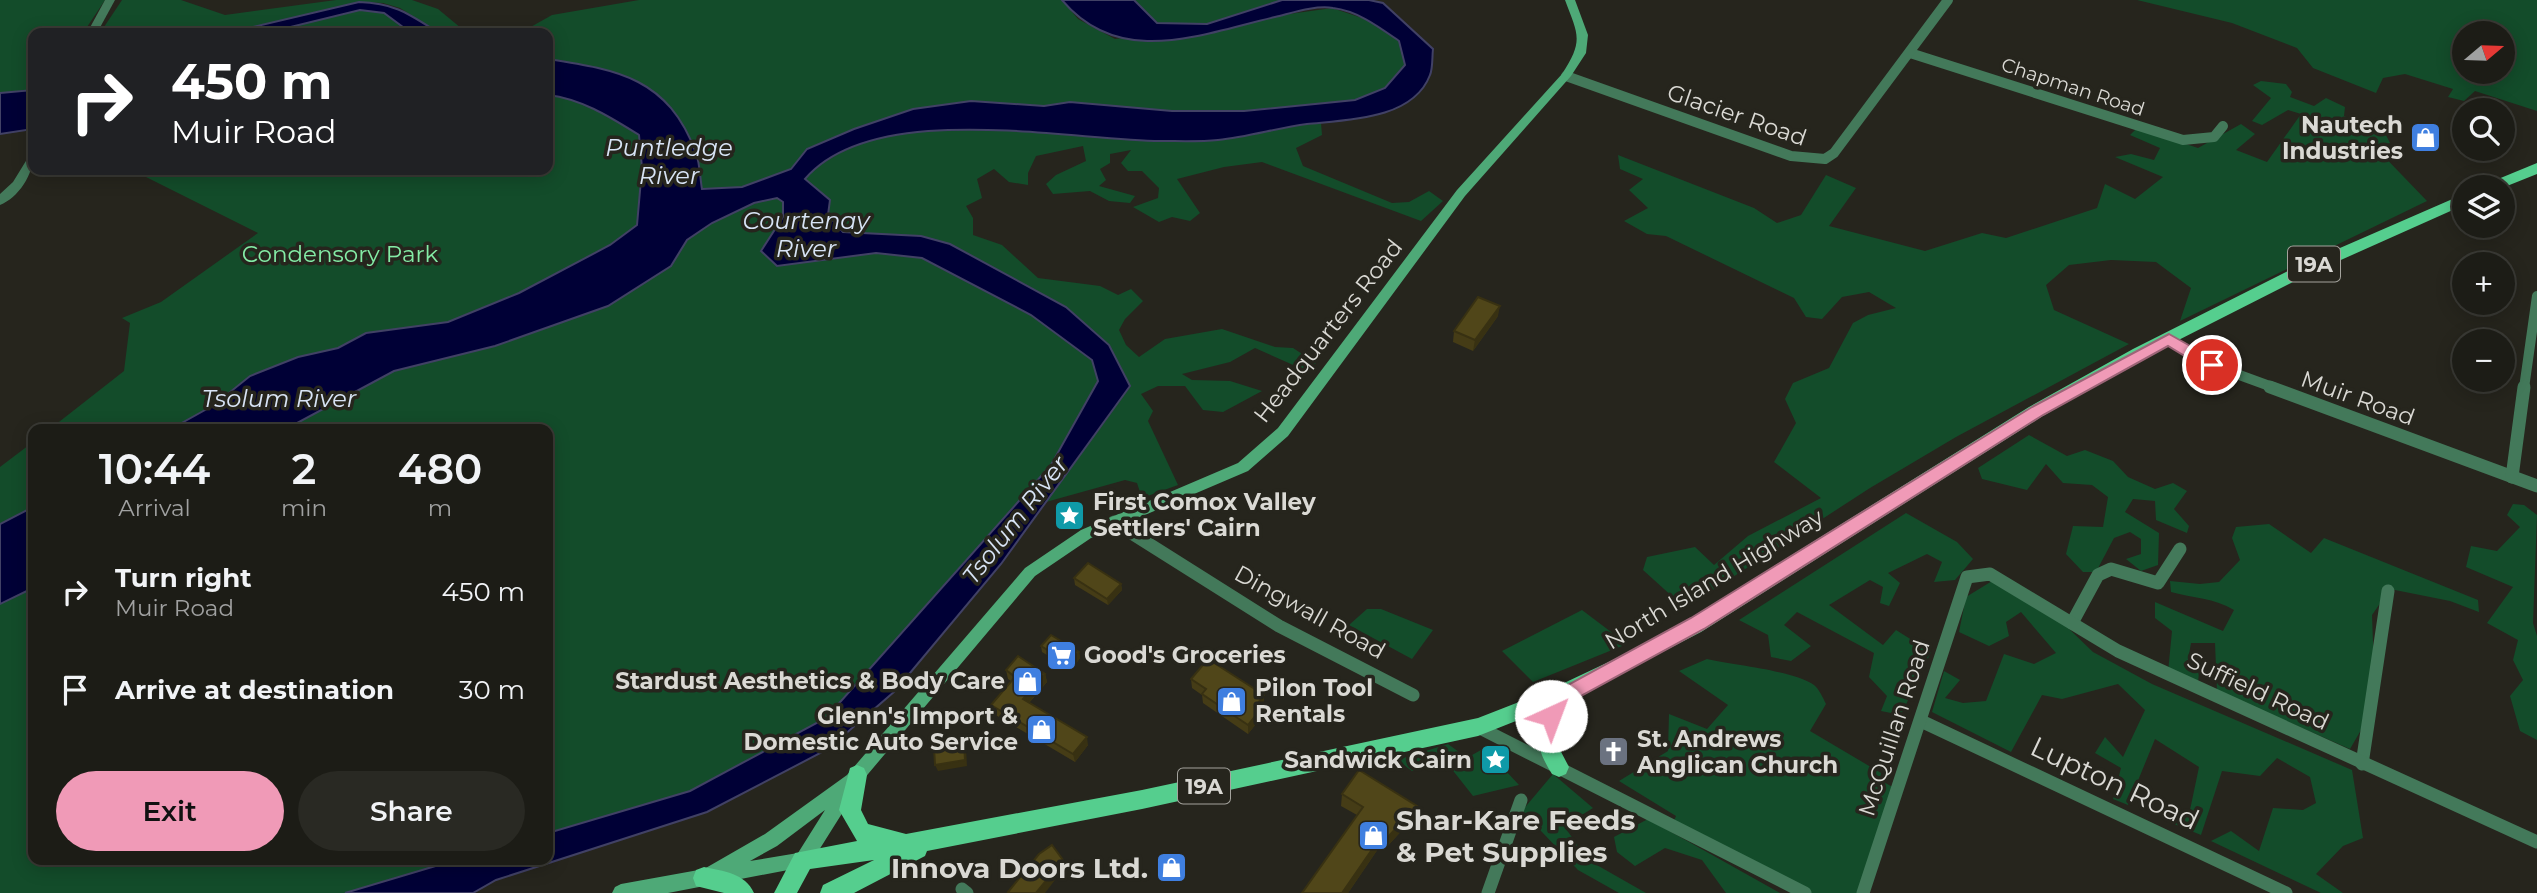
<!DOCTYPE html>
<meta charset="utf-8">
<style>
:root{--surface:#1c1c16;--page:#292923;--text:#f1f3f6;--muted:#a0a1a1;--line:#3a3a35;--accent:#f09ab7}
body{margin:0;font-family:Montserrat,sans-serif;background:var(--page);color:var(--text);height:100vh;display:flex;flex-direction:column;font-size:26px;white-space:nowrap}
*{box-sizing:border-box;margin:0}
p{font-size:23px;color:var(--muted)}
.icon{flex:none;width:38px;height:38px;fill:none;stroke:currentColor;stroke-width:2;stroke-linecap:round;stroke-linejoin:round}
.map{position:relative;flex:1;overflow:hidden}
.side{position:absolute;left:28px;top:424px;width:525px;height:441px;display:flex;flex-direction:column;background:var(--surface);border-radius:14px;box-shadow:0 4px 18px #0003,0 0 0 2px var(--line)}
.side>*{flex:none}
.top-card{position:absolute;left:28px;top:28px;width:525px;height:147px;border-radius:14px;box-shadow:0 4px 18px #0003,0 0 0 2px var(--line);background:#202124;color:#fff;overflow:hidden}
.needle{width:46px;rotate:71deg}
.tools{position:absolute;left:2452px;top:21px;display:grid;gap:14px}
.tools a{display:grid;place-items:center;width:63px;height:63px;border-radius:50%;background:var(--surface);box-shadow:0 4px 18px #0003,0 0 0 2px var(--line);font-size:35px}
.pin{position:absolute;display:grid;place-items:center;width:60px;height:60px;color:#fff;margin:-30px;border:4px solid #fff;border-radius:50%;box-shadow:0 2px 7px #0007}
.me{position:absolute;width:77px;margin:-38px;rotate:43deg;stroke-linejoin:round;filter:drop-shadow(0 0 5px #0008)}
.turn{display:flex;align-items:center;gap:24px;height:147px;padding:0 28px;font-size:32px}
.turn .icon{width:91px;height:91px;stroke-width:2.5}
.turn b{display:block;font-size:49px;line-height:60px}
.eta{display:flex;justify-content:space-evenly;align-items:center;height:119px;text-align:center}
.eta b{font-size:42px;font-weight:600;line-height:49px}
.action{display:flex;gap:14px;margin-top:auto;padding:14px 28px}
.action a{flex:1;height:80px;border-radius:42px;background:var(--accent);color:#111;font-size:28px;font-weight:600;line-height:80px;text-align:center}
.action a+a{background:var(--page);color:var(--text)}
ul{padding:0;list-style:none}
li{display:flex;align-items:center;gap:21px;height:98px;padding:0 28px}
li div{flex:1}
li b{display:block;font-size:26px}
li em{font-style:normal}
.map>svg:first-child{display:block}
.green{fill:#134c2a;fill-rule:evenodd}
.water{fill:#000036;stroke:#414165;stroke-width:2}
.lines{fill:none;stroke-linecap:round;stroke-linejoin:round}
.minor-far1{stroke:#43795a;stroke-width:10}
.minor{stroke:#43795a;stroke-width:13}
.tertiary{fill:#43795a;fill-rule:evenodd}
.secondary{fill:#4ea977;fill-rule:evenodd}
.primary{fill:#55ce8e;fill-rule:evenodd}
.wall{fill:#453c16}
.shaded-wall{fill:#383112}
.building{fill:#504619;stroke:#383112;stroke-width:2}
.route{fill:#f09ab7;stroke:#9c6477;stroke-width:2}
.labels{text-anchor:middle;dominant-baseline:central;stroke-width:7;stroke-linejoin:round;paint-order:stroke}
.far-street-label{font-size:19px;fill:#dad9d4;stroke:#26251d}
.shield{fill:#26251d;stroke:#a4a39d;stroke-width:2}
.shield-label{font-size:21px;font-weight:bold;fill:#dad9d4}
.street-label{font-size:23px;fill:#dad9d4;stroke:#26251d}
.poi-label{font-size:23px;font-weight:bold;fill:#dad9d4;stroke:#26251d;text-anchor:end}
.park-label{font-size:23px;fill:#84eca6;stroke:#26251d}
.water-label{font-size:24px;font-style:italic;fill:#d8e4f6;stroke:#26251d}
.near-street-label{font-size:28px;fill:#dad9d4;stroke:#26251d}
.near-poi-label{font-size:28px;font-weight:bold;fill:#dad9d4;stroke:#26251d;text-anchor:start}
</style>
<div class="map">
<svg width="2537" height="893" viewBox="0 0 2537 893">
<rect width="100%" height="100%" fill="#26251d"/>
<!-- green -->
<g class="green">
<path d="M0 0H105L83 33H33V90L0 93Z"/>
<path d="M122 0H181L225 15 336 0H412L438 9 467 33H439L400 8 383 3 359 2 228 33H100Z"/>
<path d="M639 0H1062L1078 19 1115 39 1332 8 1368 20 1399 41 1405 65 1386 88 1355 100 1244 111H1172L1070 102 1044 106 971 101 913 109 854 129 807 149 791 169 742 187 702 190 697 155 565 61 548 59V33H520L552 15Z"/>
<path d="M1134 0H1282L1207 24 1157 23Z"/>
<path d="M2137 0H2537V111L2475 91 2464 101 2448 97 2453 89 2405 74 2383 78 2376 93 2313 68 2297 48 2232 23ZM2464 33H2502V72H2464Z"/>
<path d="M360 10 384 13 411 33H266Z"/>
<path d="M2261 81 2286 84 2292 92 2290 97 2314 106 2326 98 2345 107 2344 116 2384 131 2390 143 2375 147 2427 201 2180 321 2191 288 2156 262 2111 260 2069 265 2046 285 2054 310 2129 344 1956 437 1870 488 1685 608 1643 570 1647 557 1695 547 1714 565 1748 536 1821 498 1774 462 1796 423 1785 399 1793 383 1829 368 1853 323 1868 315 1896 308 1869 292 1842 297 1822 319 1806 317 1794 298 1666 236 1647 234 1624 221 1648 208 1629 190 1643 179 1620 169 1618 155 1754 208 1777 223 1801 215 1826 175 1856 188 1829 226 1925 251 1982 233 2006 238 2097 208 2105 184 2135 199 2163 177 2115 157 2131 154 2154 160 2160 148 2130 135 2137 128 2198 148 2241 124 2255 134 2236 150 2267 162 2301 114 2288 110 2262 125 2252 121 2271 98 2253 85Z"/>
<path d="M548 95C582 99 610 117 639 135L642 168 637 225 610 245 519 293 448 322 366 333 338 348 298 357 250 376 214 405 171 429H50L124 371 130 323 122 318 161 302 258 233 132 170H548Z"/>
<path d="M1321 123 1322 135 1296 148 1303 166 1392 203 1409 202 1429 191 1443 201 1421 221 1262 162 1224 167 1177 179 1200 213 1190 221 1172 217 1159 222 1133 207 1158 198 1159 188 1142 171H1128L1121 163 1131 150 1110 154V163L1100 169 1106 180 1099 186 1135 196 1130 203 1109 201 1090 191 1053 194 1046 184 1056 175 1086 161 1083 146 1036 156 1028 173V185L1009 182 994 169 977 179 982 198 966 206 973 218V235L1002 245 1038 278 1100 286 1118 295 1131 289 1143 301 1125 319 1119 330 1126 345 1139 357 1165 339 1222 329 1275 347 1293 348 1316 363 1309 372 1255 348 1230 362 1182 374 1192 380 1230 381 1262 391 1223 412 1203 410 1185 386H1158L1141 394 1153 411 1148 421 1178 485 1142 498 1137 483 1125 480 1046 502 1130 387 1109 345 921 236 843 232 805 179C883 98 1058 138 1158 141 1214 142 1266 129 1321 123Z"/>
<path d="M777 198 783 201V216L761 251 777 266 876 253 922 258 1031 315 1092 360 1098 381 1051 465 826 718 690 791 548 833V429H286L394 371 495 346 671 266C676 258 680 249 686 242 706 218 748 204 777 198Z"/>
<path d="M2029 435 2067 456 2085 450 2113 461 2128 477 2155 489 2173 483 2187 491 2174 509 2189 526 2187 533 2156 520 2155 501 2133 499 2125 512 2159 533 2158 565 2141 571 2126 559 2141 554V539L2130 532 2114 538 2096 572H2083L2066 554 2073 526 2103 527 2108 497 2092 485 2063 483 2046 464 2027 490 1982 479 1978 468Z"/>
<path d="M33 442V507L0 524V467Z"/>
<path d="M2513 504 2524 505 2537 515 2533 623 2537 636V740L2520 731 2510 696 2523 680 2513 660 2518 640 2487 623 2513 587 2466 567 2471 546 2497 551 2520 527 2507 515Z"/>
<path d="M1906 513 1957 542 1973 559 1955 580 1934 582 1942 562 1927 554 1888 573 1900 583 1889 606 1880 603 1883 587 1870 580 1829 605 1883 645 1896 630 1931 652 1901 715 1881 711 1887 696 1869 677 1874 653 1797 612 1784 625 1811 646 1791 661 1771 657 1768 635 1739 620Z"/>
<path d="M2269 524 2311 553 2324 538 2478 600 2479 612 2450 601 2390 589 2372 615 2374 670 2368 718 2350 749 2217 691 2215 643H2191L2188 660 2199 672 2198 683 2168 672 2172 631 2155 618V602L2223 631 2234 610C2214 598 2193 598 2171 592L2170 581 2200 584 2219 582 2240 560 2232 538 2236 527Z"/>
<path d="M1997 578 2064 624 2093 652 2152 684 2352 770 2363 838 2343 846 2316 874 2343 893H2321L2211 841 2231 831 2259 851 2273 808 2303 810 2316 803 2310 777 2277 758 2260 776 2222 771 2201 835 2174 824 2190 810 2199 767 2155 739 2128 805 2113 799 2121 768 2095 753 2105 737 2123 757 2145 710 2118 684 2062 699 2042 695 2011 752 1932 712 1944 671 1960 680 1945 698 1963 703 1986 701 2004 654 2034 664 2056 653 2021 612 2006 622 2009 636 1989 646 1959 632 1966 597Z"/>
<path d="M33 588V859H459L345 893H0V604Z"/>
<path d="M1367 609H1381L1433 630 1412 659 1349 625Z"/>
<path d="M1582 610 1627 644 1533 682 1502 651Z"/>
<path d="M1707 659C1734 665 1795 671 1814 685 1819 689 1823 698 1826 704L1810 731 1881 773 1880 780 1898 790 1863 893H1805L1672 825 1676 816 1619 781 1668 751 1669 714 1707 729 1728 705 1679 671Z"/>
<path d="M1448 744 1467 758 1486 747 1503 756 1505 770 1519 785 1473 796 1447 763 1412 771 1397 760Z"/>
<path d="M1553 774 1593 808 1564 826 1588 860 1646 893H1619L1578 870 1522 811Z"/>
<path d="M1648 819 1780 893H1726L1702 860 1665 848 1635 866 1617 852 1614 837Z"/>
</g>
<!-- water -->
<g class="water">
<path d="M1062 0H1134L1157 23 1207 24 1282 0H1369L1383 3 1433 49C1432 57 1433 68 1430 75 1413 120 1346 120 1307 124 1277 128 1248 137 1218 140 1199 142 1179 141 1160 141 1066 140 874 99 805 179L830 200 828 215 843 232 921 236 950 244 1066 307 1109 345 1130 386 1001 564 895 691 828 749 707 812 496 880 473 893H345L459 859H548V833L690 791 826 718 1051 465 1098 381 1092 360 1031 315 922 258 876 253 777 266 761 251 783 217V202L777 198 754 203 712 223 687 240 671 266 608 306 495 346 394 371 286 429H171L214 405 250 376 298 357 338 348 366 333 448 322 519 293 610 245 637 225 642 168 639 135C610 117 582 99 548 95V59C619 70 668 78 696 153 700 164 700 178 702 189L742 187 791 169 807 149 854 129 913 109 971 101 1044 106 1070 102 1172 111H1244L1355 100 1385 88 1405 65 1399 41C1379 27 1358 11 1333 8 1315 5 1292 13 1275 17 1201 34 1120 69 1062 0Z"/>
<path d="M359 2C395 3 409 14 439 33H411L384 13 360 10 266 33H228Z"/>
<path d="M33 90V129L0 134V93Z"/>
<path d="M33 507V588L0 604V524Z"/>
</g>
<g class="lines">
<!-- minor-far1 -->
<g class="minor-far1">
<path d="M1910 53 2183 140 2214 137 2223 126"/>
<path d="M1566 76 1791 156 1825 159 1834 153 1948 0"/>
<path d="M2169 340 2212 365 2275 388"/>
<path d="M2524 388 2537 296"/>
</g>
<!-- minor -->
<g class="minor">
<path d="M2270 387 2537 486"/>
<path d="M2512 477 2524 387"/>
<path d="M1114 522 1279 626 1413 695"/>
<path d="M2072 623 2098 575 2111 569 2158 583 2180 549"/>
<path d="M1921 721 2286 893"/>
<path d="M1478 727 1805 893"/>
<path d="M2362 764 2388 591"/>
<path d="M962 889 967 893"/>
<path d="M1488 893 1521 800"/>
<path d="M1863 893 1967 577 1990 574 2118 651 2537 842"/>
</g>
<!-- tertiary -->
<g class="tertiary">
<path d="M105 0H115L97 33H87Z"/>
<path d="M33 155C34 174 18 198 0 205V194L13 182 29 156Z"/>
</g>
<!-- secondary -->
<path class="secondary" d="M1565 0H1575L1588 35 1586 53 1571 76 1465 196 1288 436 1248 471 1091 538 1035 576 863 780 809 866 668 893H612L615 887 621 884 704 869 765 834 847 775 1025 568 1081 530 1238 463 1278 428 1457 190 1562 74C1584 40 1578 35 1565 0ZM825 810 798 853 750 861 777 846Z"/>
<!-- primary -->
<g class="primary">
<path d="M2537 163V174L2502 188 2484 187 2486 184Z"/>
<path d="M2464 194V205L2305 276 2145 357 2041 417 1701 632 1577 696 1560 720 1557 730 1559 748 1569 767 1566 774 1559 777 1552 774C1538 752 1533 734 1544 710L1478 736 1142 809 927 851 925 856 854 893H820L823 885 874 860 810 869 797 893H774L795 853 857 841 839 810 850 768 857 765 864 768 867 775 861 810 868 824 906 834 1142 790 1478 718 1545 692 1617 658 1688 620 2029 407 2133 349 2294 268Z"/>
<path d="M704 867C723 871 745 873 754 893H724L696 886 693 878 696 870Z"/>
</g>
</g>
<!-- wall -->
<g class="wall">
<path d="M1498 316 1473 351 1453 342 1454 331Z"/>
<path d="M1074 578 1121 584 1122 590 1108 605 1075 585Z"/>
<path d="M1041 646 1079 652 1080 658 1071 670 1042 652Z"/>
<path d="M1006 670 1045 674 1047 682 1029 703 1088 745 1075 762 994 714 991 705 1011 681 1008 679Z"/>
<path d="M1191 679 1264 704 1263 706V715L1248 734 1203 703 1202 695 1192 688Z"/>
<path d="M1342 794 1414 817 1384 850 1380 846 1348 893H1302L1357 815 1341 806Z"/>
</g>
<!-- shaded-wall -->
<g class="shaded-wall">
<path d="M1500 306 1498 316 1473 351 1475 340Z"/>
<path d="M1121 584 1122 590 1108 605 1107 599Z"/>
<path d="M1079 652 1080 658 1071 670 1069 663Z"/>
<path d="M1045 674 1047 682 1025 707 1023 699Z"/>
<path d="M1264 695V704L1258 712V703Z"/>
<path d="M1263 706V715L1248 734V725Z"/>
<path d="M1087 737 1088 745 1075 762 1073 754Z"/>
<path d="M964 742 966 748 967 766 938 771 935 765Z"/>
<path d="M1417 806 1414 817 1384 850 1386 839Z"/>
<path d="M1382 835 1380 846 1348 893H1342Z"/>
<path d="M1063 860 1065 867 1045 893H1036Z"/>
</g>
<!-- building -->
<g class="building">
<path d="M1478 297 1500 306 1475 340 1454 331Z"/>
<path d="M1088 563 1121 584 1107 599 1074 578Z"/>
<path d="M1051 635 1079 652 1069 663 1041 646Z"/>
<path d="M1018 656 1045 674 1023 699 1087 737 1073 754 991 705 1015 677 1006 670Z"/>
<path d="M1208 659 1264 695 1258 703 1263 706 1248 725 1202 694 1206 689 1191 679Z"/>
<path d="M964 742 965 760 935 765 934 747Z"/>
<path d="M1359 770 1417 806 1386 839 1382 835 1342 893H1302L1363 807 1342 794Z"/>
<path d="M1052 845 1063 860 1036 893H1010L1008 892 1039 854Z"/>
</g>
<!-- route -->
<path class="route" d="M2169 334 2217 361V369H2206L2168 346 2043 415 1704 629 1579 697 1558 722H1545L1542 716 1566 686 1691 618 2032 407Z"/>
<!-- icons -->
<defs>
<symbol id="shop-square" viewBox="-11 -11 22 22"><rect x="-9" y="-9" width="18" height="18" rx="4" fill="#3f7fe0" stroke="#26251d"/><path d="M-5-2.5h2.3a2.7 3.5 0 0 1 5.4 0H5L5.5 6h-11ZM-1.5-2.5h3a1.5 2.3 0 0 0-3 0Z" fill="#fff"/></symbol>
<symbol id="sight-square" viewBox="-11 -11 22 22"><rect x="-9" y="-9" width="18" height="18" rx="4" fill="#0f9aa8" stroke="#26251d"/><path d="M0-6L1.8-2.2L6-1.7L2.9 1.2L3.7 5.4L0 3.3L-3.7 5.4L-2.9 1.2L-6-1.7L-1.8-2.2Z" fill="#fff"/></symbol>
<symbol id="supermarket-square" viewBox="-11 -11 22 22"><rect x="-9" y="-9" width="18" height="18" rx="4" fill="#3f7fe0" stroke="#26251d"/><path d="M-6-5.5h2.5l.6 2H6L4.5 2H-2.5L-4.4-4H-6ZM-1.5 3.2a1.3 1.3 0 1 0 .1 0ZM3 3.2a1.3 1.3 0 1 0 .1 0Z" fill="#fff"/></symbol>
<symbol id="church-square" viewBox="-11 -11 22 22"><rect x="-9" y="-9" width="18" height="18" rx="4" fill="#6b7280" stroke="#26251d"/><path d="M-1.2-6h2.4v3.5h3.3v2.4h-3.3V6h-2.4V-.1h-3.3v-2.4h3.3Z" fill="#fff"/></symbol>
</defs>
<g fill-rule="evenodd">
<use href="#shop-square" x="2408" y="120" width="35" height="35"/>
<use href="#sight-square" x="1052" y="498" width="35" height="35"/>
<use href="#supermarket-square" x="1044" y="638" width="35" height="35"/>
<use href="#shop-square" x="1010" y="664" width="35" height="35"/>
<use href="#shop-square" x="1214" y="684" width="35" height="35"/>
<use href="#shop-square" x="1024" y="712" width="35" height="35"/>
<use href="#church-square" x="1596" y="734" width="35" height="35"/>
<use href="#sight-square" x="1478" y="742" width="35" height="35"/>
<use href="#shop-square" x="1356" y="818" width="35" height="35"/>
<use href="#shop-square" x="1154" y="850" width="35" height="35"/>
</g>
<g class="labels">
<!-- far-street labels -->
<g class="far-street-label">
<text transform="translate(2073 87) rotate(18)">Chapman Road</text>
</g>
<!-- shield labels -->
<g class="shield">
<rect x="2288" y="246.5" width="52" height="35" rx="5"/>
<rect x="1178" y="768.5" width="52" height="35" rx="5"/>
</g>
<g class="shield-label">
<text x="2314" y="264">19A</text>
<text x="1204" y="786">19A</text>
</g>
<!-- street labels -->
<g class="street-label">
<text transform="translate(1737 115) rotate(19)">Glacier Road</text>
<text transform="translate(1328 331) rotate(-52)">Headquarters Road</text>
<text transform="translate(2358 398) rotate(20)">Muir Road</text>
<text transform="translate(1714 579) rotate(-31)">North Island Highway</text>
<text transform="translate(1310 612) rotate(29)">Dingwall Road</text>
<text transform="translate(2258 691) rotate(25)">Suffield Road</text>
<text transform="translate(1894 728) rotate(-72)">McQuillan Road</text>
</g>
<!-- poi labels -->
<g class="poi-label">
<text x="2403" y="125">Nautech<tspan x="2403" dy="26">Industries</tspan></text>
<text x="1093" y="502" text-anchor="start">First Comox Valley<tspan x="1093" dy="26">Settlers' Cairn</tspan></text>
<text x="1084" y="655" text-anchor="start">Good's Groceries</text>
<text x="1005" y="681">Stardust Aesthetics &amp; Body Care</text>
<text x="1255" y="688" text-anchor="start">Pilon Tool<tspan x="1255" dy="26">Rentals</tspan></text>
<text x="1018" y="716">Glenn's Import &amp;<tspan x="1018" dy="26">Domestic Auto Service</tspan></text>
<text x="1637" y="739" text-anchor="start">St. Andrews<tspan x="1637" dy="26">Anglican Church</tspan></text>
<text x="1472" y="760">Sandwick Cairn</text>
</g>
<!-- park labels -->
<g class="park-label">
<text x="340" y="254">Condensory Park</text>
</g>
<!-- water labels -->
<g class="water-label">
<text x="669" y="147">Puntledge<tspan x="669" dy="28">River</tspan></text>
<text x="806" y="220">Courtenay<tspan x="806" dy="28">River</tspan></text>
<text x="279" y="398">Tsolum River</text>
<text transform="translate(1015 520) rotate(-52)">Tsolum River</text>
</g>
<!-- near-street labels -->
<g class="near-street-label">
<text transform="translate(2115 783) rotate(25)">Lupton Road</text>
</g>
<!-- near-poi labels -->
<g class="near-poi-label">
<text x="1396" y="820">Shar-Kare Feeds<tspan x="1396" dy="32">&amp; Pet Supplies</tspan></text>
<text x="1148" y="868" text-anchor="end">Innova Doors Ltd.</text>
</g>
</g>
</svg>
<div class="tools">
<a><svg class="needle" viewBox="-14 -14 28 28"><path d="M0-13l5 13h-10z" fill="#e53935"/><path d="M0 13l5-13h-10z" fill="#a0a1a1"/></svg></a>
<a><svg class="icon" aria-label="search" viewBox="0 0 24 24"><circle cx="10" cy="10" r="6"/><path d="M15 15l6 6"/></svg></a>
<a><svg class="icon" aria-label="layers" viewBox="0 0 24 24"><path d="M12 4l9 5-9 5-9-5zM3 14l9 5 9-5"/></svg></a>
<a>+</a>
<a>−</a>
</div>
<div class="pin" style="left:2212px;top:365px;background:#d93025"><svg class="icon" aria-label="arrive" viewBox="0 0 24 24"><path d="M6 21V4h12l-3 4 3 4H6"/></svg></div>
<svg class="me" style="left:1551px;top:716px" viewBox="-20 -20 40 40"><circle r="19" fill="#fff"/><path d="M0-13L10 11 0 6-10 11z" fill="#f09ab7"/></svg>
<div class="top-card">
<div class="turn"><svg class="icon" aria-label="right" viewBox="0 0 24 24"><path d="M7 20v-9h11M14 6l5 5-5 5"/></svg><div><b>450 m</b>Muir Road</div></div>
</div>
<section class="side">
<div class="eta">
<div><b>10:44</b><p>Arrival</p></div>
<div><b>2</b><p>min</p></div>
<div><b>480</b><p>m</p></div>
</div>
<ul>
<li><svg class="icon" aria-label="right" viewBox="0 0 24 24"><path d="M7 20v-9h11M14 6l5 5-5 5"/></svg><div><b>Turn right</b><p>Muir Road</p></div><em>450 m</em></li>
<li><svg class="icon" aria-label="arrive" viewBox="0 0 24 24"><path d="M6 21V4h12l-3 4 3 4H6"/></svg><div><b>Arrive at destination</b></div><em>30 m</em></li>
</ul>
<div class="action"><a>Exit</a><a>Share</a></div>
</section>
</div>
